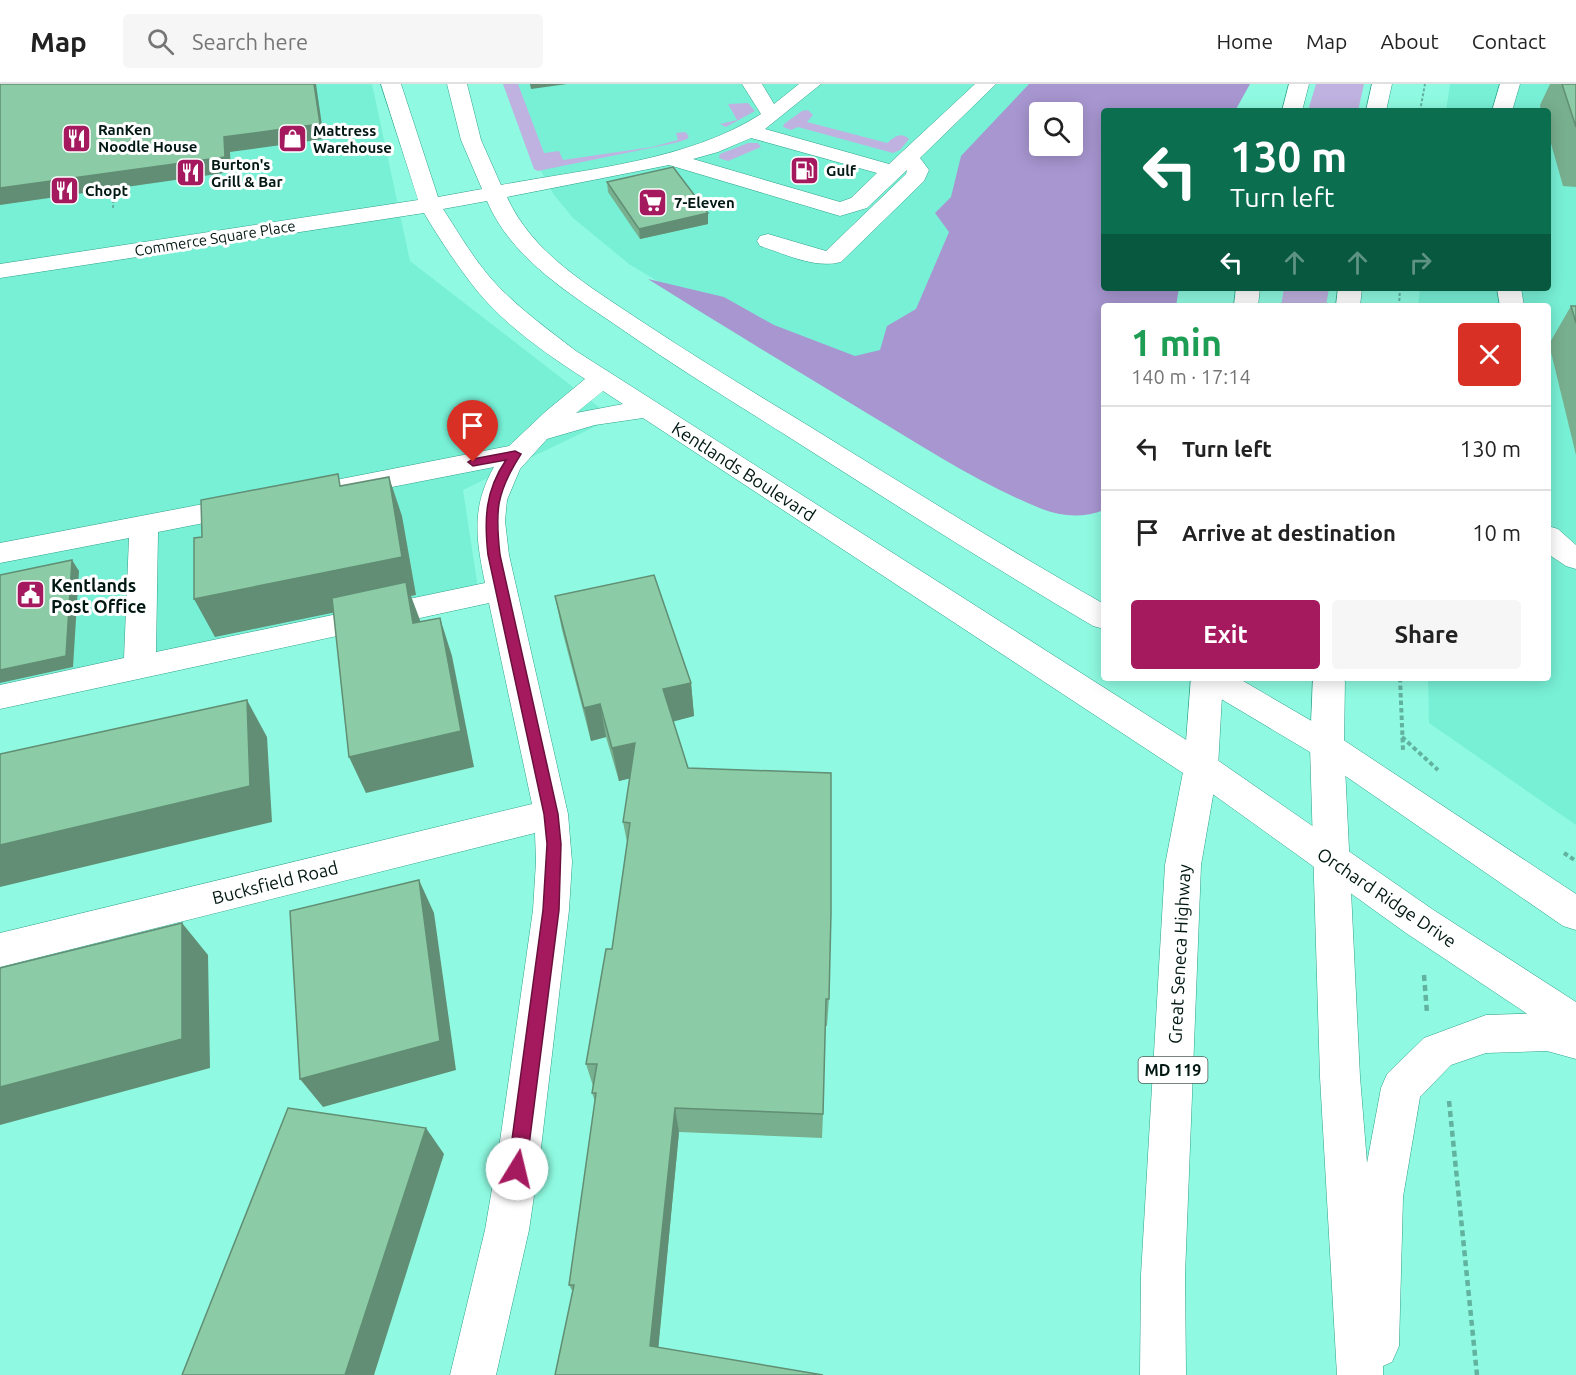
<!DOCTYPE html>
<meta charset="utf-8">
<style>
:root{--surface:#fff;--page:#f6f6f6;--text:#222;--muted:#767676;--line:#e0e0e0;--accent:#a5195e}
body{margin:0;font-family:Ubuntu,sans-serif;background:var(--page);color:var(--text);height:100vh;display:flex;flex-direction:column;font-size:22px;white-space:nowrap}
*{box-sizing:border-box;margin:0}
p{font-size:20px;color:var(--muted)}
.icon{flex:none;width:33px;height:33px;fill:none;stroke:currentColor;stroke-width:2;stroke-linecap:round;stroke-linejoin:round}
.map{position:relative;flex:1;overflow:hidden}
.side{position:absolute;left:1101px;top:219px;width:450px;height:378px;display:flex;flex-direction:column;background:var(--surface);border-radius:6px;box-shadow:0 3px 15px #0003}
.side>*{flex:none}
.hud{position:absolute;left:1101px;top:24px;width:450px;height:183px;border-radius:6px;box-shadow:0 3px 15px #0003;background:#0b6e4f;color:#fff;overflow:hidden}
.controls{position:absolute;left:1029px;top:18px;display:grid;gap:12px}
.controls a{display:grid;place-items:center;width:54px;height:54px;border-radius:6px;background:var(--surface);box-shadow:0 3px 15px #0003;font-size:30px}
.pin{position:absolute;display:grid;place-items:center;width:51px;height:51px;color:#fff;margin:-62px -26px;border-radius:50% 50% 50% 0;rotate:-45deg;box-shadow:0 0 6px #0007}
.pin .icon{rotate:45deg}
.me{position:absolute;width:66px;margin:-33px;rotate:9deg;stroke-linejoin:round;filter:drop-shadow(0 0 4px #0008)}
.turn{display:flex;align-items:center;gap:21px;height:126px;padding:0 30px;font-size:27px}
.turn .icon{width:78px;height:78px;stroke-width:2.5}
.turn b{display:block;font-size:42px;line-height:51px}
.lanes{display:flex;align-items:center;height:57px;padding:0 30px;background:#0003;justify-content:center;gap:30px;direction:ltr}
.lanes .off{opacity:.35}
.round{display:grid;place-items:center;flex:none;width:63px;height:63px;border-radius:6px;background:var(--page)}
.head{display:flex;align-items:center;justify-content:space-between;height:102px;padding:0 30px}
h1{font-size:36px;font-weight:700;line-height:45px;color:#1e9e55}
.primary-button{display:flex;gap:12px;margin-top:auto;padding:12px 30px}
.primary-button a{flex:1;height:69px;border-radius:6px;background:var(--accent);color:#fff;font-size:24px;font-weight:700;line-height:69px;text-align:center}
.primary-button a+a{background:var(--page);color:var(--text)}
ul{padding:0;list-style:none}
li{display:flex;align-items:center;gap:18px;height:84px;padding:0 30px;border-top:2px solid var(--line)}
li div{flex:1}
li b{display:block;font-size:22px}
li em{font-style:normal}
header{display:flex;align-items:center;gap:36px;box-sizing:border-box;height:84px;padding:0 30px;background:var(--surface);border-bottom:2px solid var(--line)}
header strong{font-size:28px}
nav{display:flex;gap:33px;margin-inline-start:auto;font-size:21px}
.search{width:420px;height:54px;background:var(--page);display:flex;align-items:center;gap:15px;box-sizing:border-box;padding:0 21px;border-radius:6px;color:var(--muted);font-size:22px}
.map>svg:first-child{display:block}
.built{fill:#78f0d6;fill-rule:evenodd}
.green{fill:#bfb2e0}
.forest{fill:#a796d0;fill-rule:evenodd}
.lines{fill:none;stroke-linecap:round;stroke-linejoin:round}
.minor-casing{stroke:#2ea18b;stroke-width:1}
.major-casing{stroke:#2ea18b;stroke-width:1}
.path-far2{stroke:#62b2a0;stroke-width:2;stroke-dasharray:3 2;stroke-linecap:butt}
.path-far1{stroke:#62b2a0;stroke-width:4;stroke-dasharray:4.5 3;stroke-linecap:butt}
.path{stroke:#62b2a0;stroke-width:4.5;stroke-dasharray:6 4;stroke-linecap:butt}
.minor{fill:#fff;fill-rule:evenodd}
.major{fill:#fff;fill-rule:evenodd}
.wall{fill:#78af8e}
.shaded-wall{fill:#618e74}
.building{fill:#8bcba5;stroke:#618e74;stroke-width:1.5}
.route{fill:#a5195e;stroke:#6b103d;stroke-width:1.5}
.labels{text-anchor:middle;dominant-baseline:central;stroke-width:6;stroke-linejoin:round;paint-order:stroke}
.far-poi-label{font-size:15px;font-weight:bold;fill:#011712;stroke:#fff;text-anchor:start}
.far-street-label{font-size:15px;fill:#011712;stroke:#fff}
.shield{fill:#fff;stroke:#4d5d59;stroke-width:1.5}
.shield-label{font-size:16px;font-weight:bold;fill:#011712}
.street-label{font-size:18px;fill:#011712;stroke:#fff}
.poi-label{font-size:18px;font-weight:bold;fill:#011712;stroke:#fff;text-anchor:start}
</style>
<header>
<strong>Map</strong>
<div class="search"><svg class="icon" aria-label="search" viewBox="0 0 24 24"><circle cx="10" cy="10" r="6"/><path d="M15 15l6 6"/></svg>Search here</div>
<nav><a>Home</a><a>Map</a><a>About</a><a>Contact</a></nav>
</header>
<div class="map">
<svg width="1576" height="1291" viewBox="0 0 1576 1291">
<rect width="100%" height="100%" fill="#8ffae1"/>
<!-- built -->
<g class="built">
<path d="M0 0H372L410 177 613 334 463 406 480 517 0 619Z"/>
<path d="M508 0H1240L1104 27V379L776 269 629 180 573 134 554 111 536 78ZM1040 28H1072V62H1040Z"/>
<path d="M1450 0H1576V741L1429 639 1428 594H1548V222H1418L1420 204H1548V27H1446Z"/>
</g>
<!-- green -->
<g class="green">
<path d="M503 0H518L544 69 559 67 563 76 652 63 678 56 676 49 685 48 689 52 687 55 675 59 538 87 534 85Z"/>
<path d="M1316 0H1364L1358 27H1308Z"/>
<path d="M748 19 755 27 726 43 720 40 737 36 728 20Z"/>
<path d="M808 26 813 31 807 38 887 59C894 53 901 47 909 55L900 66 893 69 798 43 791 46 783 43 784 40 802 27Z"/>
<path d="M748 59H758L761 63 728 77 719 74 720 70Z"/>
<path d="M1284 204H1329L1326 222H1281Z"/>
</g>
<!-- forest -->
<path class="forest" d="M1029 0H1250L1235 27H1104V204H1179L1176 222H1104V426C1084 434 1062 433 1042 425 982 401 925 364 870 331 796 286 721 241 648 195L724 213 774 241 855 272 880 266 887 242 916 225 949 148 935 129 951 113 961 72ZM1040 28H1072V62H1040Z"/>
<g class="lines">
<defs>
<g id="minor">
<path d="M381 0H401L438 113 482 105 461 56 447 0H467L481 56 501 101C586 85 688 77 761 30L742 0H762L774 20 799 0H821L765 45 889 80 975 0H996L920 74 929 86 924 97 841 178C814 185 786 170 760 162L757 157 760 152 768 150 826 167 906 90 907 86 867 124 840 132 669 81 507 113C532 169 589 202 638 235 692 271 748 305 804 339 903 400 1002 462 1104 520V545L1093 542C988 480 886 415 784 350 730 316 676 283 623 246 572 211 512 176 487 117L443 125C460 151 476 179 497 201 521 226 549 246 576 267L1213 673 1432 825 1576 918V958L1562 953 1406 849 1189 693 643 334 595 341 547 355 520 385 507 416 505 437 509 471 568 730 572 778 569 826 541 1064 529 1146 496 1291H450L485 1146 499 1064 533 826 536 778 535 749 0 883V849L532 720 489 519 0 625V601L124 574 129 454 0 479V459L245 412 255 415 259 422 255 429 158 448 156 568 485 499C476 455 471 423 494 383L346 412 336 410 332 403 336 396 346 394 509 362 545 328 585 295C548 271 507 243 478 208 458 183 440 156 424 129L0 194V180L418 116ZM751 54 877 89 851 114 840 118 693 75 718 68ZM603 307 623 320 576 329Z"/>
<path d="M1500 0H1520L1512 27H1492Z"/>
<path d="M1497 204H1521L1524 222H1500Z"/>
<path d="M1548 442 1558 445 1576 461V485L1566 482 1548 470Z"/>
<path d="M1196 594H1238L1339 653 1576 810V846L1563 842 1315 671 1201 603Z"/>
</g>
<g id="major">
<path d="M1289 0H1309L1302 27H1282Z"/>
<path d="M1372 0H1392L1386 27H1366Z"/>
<path d="M1236 204H1260L1258 222H1234Z"/>
<path d="M1338 204H1362L1360 222H1336Z"/>
<path d="M1191 594H1223L1218 683 1201 781 1185 1191 1186 1291H1140L1141 1191 1165 781 1184 683Z"/>
<path d="M1313 594H1345L1344 662 1360 993 1367 1079 1381 1004 1387 990 1424 954 1486 931 1547 929 1576 937V975L1547 967 1486 969 1451 981 1420 1013 1403 1113 1399 1262 1392 1278 1383 1282V1291H1337L1320 993 1310 662Z"/>
</g>
</defs>
<!-- minor casing -->
<use href="#minor" class="minor-casing"/>
<!-- major casing -->
<use href="#major" class="major-casing"/>
<!-- path-far2 -->
<g class="path-far2">
<path d="M1420 27 1425 0"/>
<path d="M113 124 114 102"/>
<path d="M1399 222 1400 204"/>
</g>
<!-- path-far1 -->
<g class="path-far1">
<path d="M1400 594 1403 666"/>
<path d="M1402 653 1438 686"/>
<path d="M1564 769 1576 777"/>
</g>
<!-- path -->
<g class="path">
<path d="M1424 891 1427 929"/>
<path d="M1449 1017 1477 1291"/>
</g>
<!-- minor -->
<use href="#minor" class="minor"/>
<!-- major -->
<use href="#major" class="major"/>
</g>
<!-- wall -->
<g class="wall">
<path d="M1550 0H1576V103L1563 102 1548 49V27H1541L1540 21Z"/>
<path d="M607 98 708 140 640 155 608 108Z"/>
<path d="M1571 222H1576V371L1549 260Z"/>
<path d="M555 512 691 599 694 632 673 637 688 684 829 915 827 942H825L823 1030 822 1054 679 1048 658 1264 555 1291 573 1208 569 1201 595 1017 592 1009 593 1002 586 980 612 865 627 758 623 738 630 694 619 697 606 653 591 657 562 546Z"/>
</g>
<!-- shaded-wall -->
<g class="shaded-wall">
<path d="M314 0H316L324 55 230 68 231 88 0 121V104L224 53Z"/>
<path d="M530 0H567L531 5Z"/>
<path d="M708 129V140L640 155 639 145Z"/>
<path d="M389 393 402 432 416 511 411 512 420 536 427 577 413 539 409 513 215 553 194 515Z"/>
<path d="M72 476 79 487 73 583 0 599V586Z"/>
<path d="M440 534 452 572 474 683 366 709 349 673Z"/>
<path d="M691 599 694 632 668 639 663 605Z"/>
<path d="M247 616 267 653 272 738 0 803V761Z"/>
<path d="M600 620 606 653 591 657 584 624Z"/>
<path d="M635 659 640 692 619 697 612 664Z"/>
<path d="M419 796 434 829 456 986 323 1023 300 995Z"/>
<path d="M182 839 208 871 210 984 0 1041V1003Z"/>
<path d="M675 1024 679 1048 657 1278 650 1262Z"/>
<path d="M426 1044 444 1070 374 1291H345Z"/>
</g>
<!-- building -->
<g class="building">
<path d="M0 0H314L320 40 224 53 225 73 0 104Z"/>
<path d="M1562 0H1576V43Z"/>
<path d="M673 83 708 129 639 145 607 98Z"/>
<path d="M1571 222H1576V239Z"/>
<path d="M338 390 340 402 389 393 402 473 194 515V454L202 453 201 416Z"/>
<path d="M72 476 66 572 0 586V491Z"/>
<path d="M654 491 691 599 663 605 688 684 831 689V829L829 915H826L823 1030 675 1024 650 1262 823 1291H555L574 1201H569L596 1009H592L597 980H586L606 865H612L630 739 623 738 635 659 612 664 600 620 584 624 555 512Z"/>
<path d="M406 498 413 539 440 534 461 647 349 673 332 514Z"/>
<path d="M247 616 250 702 0 761V670Z"/>
<path d="M419 796 440 957 300 995 290 827Z"/>
<path d="M182 839V955L0 1003V884Z"/>
<path d="M288 1024 426 1044 345 1291H182Z"/>
</g>
<!-- route -->
<path class="route" d="M515 367 521 370C496 409 495 427 500 471L558 730 561 760 559 826 526 1085 523 1091 517 1094 511 1091 508 1085 543 826 547 760 544 730 488 471C484 435 485 407 506 376L473 382 468 378 473 375Z"/>
<!-- icons -->
<defs>
<symbol id="restaurant-square" viewBox="-11 -11 22 22"><rect x="-9" y="-9" width="18" height="18" rx="4" fill="#a5195e" stroke="#fff"/><path d="M-5-6h1v4h1v-4h1v4h1v-4h1v5L-1.5 .5V6h-2V.5L-5-1ZM5-6V6H3V1.5H1.5Q1.5-4 5-6Z" fill="#fff"/></symbol>
<symbol id="shop-square" viewBox="-11 -11 22 22"><rect x="-9" y="-9" width="18" height="18" rx="4" fill="#a5195e" stroke="#fff"/><path d="M-5-2.5h2.3a2.7 3.5 0 0 1 5.4 0H5L5.5 6h-11ZM-1.5-2.5h3a1.5 2.3 0 0 0-3 0Z" fill="#fff"/></symbol>
<symbol id="fuel-square" viewBox="-11 -11 22 22"><rect x="-9" y="-9" width="18" height="18" rx="4" fill="#a5195e" stroke="#fff"/><path d="M-5.5-6h7V0h2V4h1.3V-2.5L3-4.5l.8-.8L6-3V5H2.5V1h-1V6h-7ZM-4.2-4.7v3.2H.2V-4.7Z" fill="#fff"/></symbol>
<symbol id="supermarket-square" viewBox="-11 -11 22 22"><rect x="-9" y="-9" width="18" height="18" rx="4" fill="#a5195e" stroke="#fff"/><path d="M-6-5.5h2.5l.6 2H6L4.5 2H-2.5L-4.4-4H-6ZM-1.5 3.2a1.3 1.3 0 1 0 .1 0ZM3 3.2a1.3 1.3 0 1 0 .1 0Z" fill="#fff"/></symbol>
<symbol id="civic-square" viewBox="-11 -11 22 22"><rect x="-9" y="-9" width="18" height="18" rx="4" fill="#a5195e" stroke="#fff"/><path d="M-.6-6.5H3V-4.5H.6V-3L4-1V1h2V6H-6V1h2V-1L-.6-3ZM-1.2 2.5V6h2.4V2.5Z" fill="#fff"/></symbol>
</defs>
<g fill-rule="evenodd">
<use href="#restaurant-square" x="60" y="38" width="33" height="33"/>
<use href="#shop-square" x="276" y="38" width="33" height="33"/>
<use href="#fuel-square" x="788" y="70" width="33" height="33"/>
<use href="#restaurant-square" x="174" y="72" width="33" height="33"/>
<use href="#restaurant-square" x="48" y="90" width="33" height="33"/>
<use href="#supermarket-square" x="636" y="102" width="33" height="33"/>
<use href="#civic-square" x="14" y="494" width="33" height="33"/>
</g>
<g class="labels">
<!-- far-poi labels -->
<g class="far-poi-label">
<text x="98" y="45">RanKen<tspan x="98" dy="17">Noodle House</tspan></text>
<text x="313" y="46">Mattress<tspan x="313" dy="17">Warehouse</tspan></text>
<text x="211" y="80">Burton's<tspan x="211" dy="17">Grill &amp; Bar</tspan></text>
<text x="826" y="86">Gulf</text>
<text x="85" y="106">Chopt</text>
<text x="674" y="118">7-Eleven</text>
</g>
<!-- far-street labels -->
<g class="far-street-label">
<text transform="translate(215 154) rotate(-9)">Commerce Square Place</text>
</g>
<!-- shield labels -->
<rect class="shield" x="1138.5" y="973" width="69" height="26" rx="4.5"/>
<g class="shield-label">
<text x="1173" y="986">MD 119</text>
</g>
<!-- street labels -->
<g class="street-label">
<text transform="translate(744 387) rotate(33)">Kentlands Boulevard</text>
<text transform="translate(275 798) rotate(-14)">Bucksfield Road</text>
<text transform="translate(1387 813) rotate(34)">Orchard Ridge Drive</text>
<text transform="translate(1179 870) rotate(-87)">Great Seneca Highway</text>
</g>
<!-- poi labels -->
<g class="poi-label">
<text x="51" y="501">Kentlands<tspan x="51" dy="21">Post Office</tspan></text>
</g>
</g>
</svg>
<div class="controls">
<a><svg class="icon" aria-label="search" viewBox="0 0 24 24"><circle cx="10" cy="10" r="6"/><path d="M15 15l6 6"/></svg></a>
</div>
<div class="pin" style="left:473px;top:378px;background:#d93025"><svg class="icon" aria-label="arrive" viewBox="0 0 24 24"><path d="M6 21V4h12l-3 4 3 4H6"/></svg></div>
<svg class="me" style="left:517px;top:1085px" viewBox="-20 -20 40 40"><circle r="19" fill="#fff"/><path d="M0-13L10 11 0 6-10 11z" fill="#a5195e"/></svg>
<div class="hud">
<div class="turn"><svg class="icon" aria-label="left" viewBox="0 0 24 24"><path d="M17 20v-9H6M10 6l-5 5 5 5"/></svg><div><b>130 m</b>Turn left</div></div>
<div class="lanes"><svg class="icon" aria-label="left" viewBox="0 0 24 24"><path d="M17 20v-9H6M10 6l-5 5 5 5"/></svg><svg class="icon off" aria-label="ahead" viewBox="0 0 24 24"><path d="M12 20V5M6 11l6-6 6 6"/></svg><svg class="icon off" aria-label="ahead" viewBox="0 0 24 24"><path d="M12 20V5M6 11l6-6 6 6"/></svg><svg class="icon off" aria-label="right" viewBox="0 0 24 24"><path d="M7 20v-9h11M14 6l5 5-5 5"/></svg></div>
</div>
<section class="side">
<div class="head"><div><h1>1 min</h1><p>140 m · 17:14</p></div><a class="round" style="background:#d93025;color:#fff"><svg class="icon" aria-label="close" viewBox="0 0 24 24"><path d="M6 6l12 12M18 6L6 18"/></svg></a></div>
<ul>
<li><svg class="icon" aria-label="left" viewBox="0 0 24 24"><path d="M17 20v-9H6M10 6l-5 5 5 5"/></svg><div><b>Turn left</b></div><em>130 m</em></li>
<li><svg class="icon" aria-label="arrive" viewBox="0 0 24 24"><path d="M6 21V4h12l-3 4 3 4H6"/></svg><div><b>Arrive at destination</b></div><em>10 m</em></li>
</ul>
<div class="primary-button"><a>Exit</a><a>Share</a></div>
</section>
</div>
